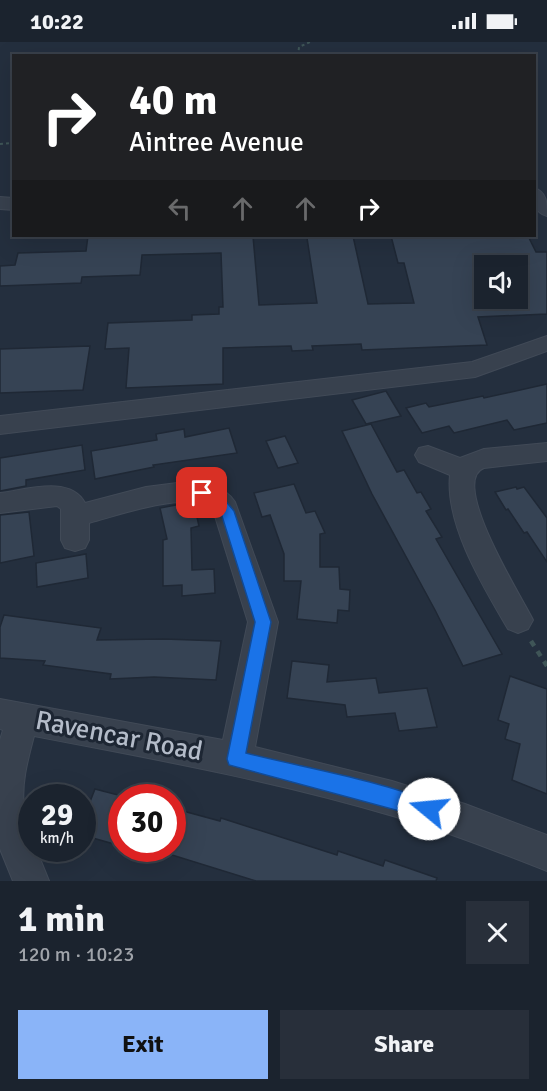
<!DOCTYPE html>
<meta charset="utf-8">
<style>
:root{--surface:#1b232e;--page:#282f3a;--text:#f1f3f6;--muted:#a0a4aa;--line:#39404a;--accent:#8ab4f8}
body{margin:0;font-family:Signika,sans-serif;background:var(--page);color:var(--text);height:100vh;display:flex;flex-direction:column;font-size:22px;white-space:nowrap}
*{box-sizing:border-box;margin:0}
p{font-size:20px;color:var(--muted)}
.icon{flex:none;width:33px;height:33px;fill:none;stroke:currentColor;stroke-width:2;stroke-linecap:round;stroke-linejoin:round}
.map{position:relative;height:839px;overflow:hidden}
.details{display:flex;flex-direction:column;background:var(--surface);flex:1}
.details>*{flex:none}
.guide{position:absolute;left:12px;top:12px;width:524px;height:183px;border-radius:0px;box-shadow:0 6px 24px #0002,0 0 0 2px var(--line);background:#202124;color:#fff;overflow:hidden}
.fabs{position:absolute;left:474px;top:213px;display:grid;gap:12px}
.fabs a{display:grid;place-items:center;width:54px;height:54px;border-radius:0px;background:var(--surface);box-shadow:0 6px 24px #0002,0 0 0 2px var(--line);font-size:30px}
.speed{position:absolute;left:18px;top:742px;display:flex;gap:12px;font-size:30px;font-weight:700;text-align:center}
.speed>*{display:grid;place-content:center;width:78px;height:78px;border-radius:50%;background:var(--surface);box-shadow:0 6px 24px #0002,0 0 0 2px var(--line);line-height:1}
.speed small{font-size:15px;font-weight:400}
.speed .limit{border:9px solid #d22;background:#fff;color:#111}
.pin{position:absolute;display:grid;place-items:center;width:51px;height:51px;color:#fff;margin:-26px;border-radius:12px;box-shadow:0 3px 9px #0006}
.me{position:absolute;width:66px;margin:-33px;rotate:287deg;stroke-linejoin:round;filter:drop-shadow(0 0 4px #0008)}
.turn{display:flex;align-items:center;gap:21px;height:126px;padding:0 18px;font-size:27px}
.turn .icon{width:78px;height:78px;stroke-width:2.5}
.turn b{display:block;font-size:42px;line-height:51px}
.lanes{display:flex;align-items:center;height:57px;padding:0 18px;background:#0003;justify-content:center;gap:30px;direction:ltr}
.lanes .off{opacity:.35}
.round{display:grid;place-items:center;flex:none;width:63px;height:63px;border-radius:0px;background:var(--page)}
.headline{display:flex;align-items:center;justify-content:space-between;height:102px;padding:0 18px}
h1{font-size:36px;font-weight:700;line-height:45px}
.cta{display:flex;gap:12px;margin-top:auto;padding:12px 18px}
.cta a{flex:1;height:69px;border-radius:0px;background:var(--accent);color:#111;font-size:24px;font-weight:700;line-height:69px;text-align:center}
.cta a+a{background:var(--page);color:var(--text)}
.status{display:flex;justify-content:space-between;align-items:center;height:42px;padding:0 30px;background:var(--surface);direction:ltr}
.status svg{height:16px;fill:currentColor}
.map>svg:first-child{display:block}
.building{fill:#364354;stroke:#1f2835;stroke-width:1.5;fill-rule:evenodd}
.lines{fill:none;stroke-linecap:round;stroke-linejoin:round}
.minor-casing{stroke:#414a57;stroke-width:2}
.path-far1{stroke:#3f5557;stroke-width:2;stroke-dasharray:3 3;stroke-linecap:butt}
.path{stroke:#3f5557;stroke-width:4.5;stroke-dasharray:6 6;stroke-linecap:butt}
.minor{fill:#38414e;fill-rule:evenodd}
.route{fill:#1a73e8;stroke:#114b97;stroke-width:1.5}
.labels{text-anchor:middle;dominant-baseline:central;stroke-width:6;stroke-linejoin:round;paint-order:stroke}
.near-street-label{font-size:27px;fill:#b4bcc9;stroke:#1d2633}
</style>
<div class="status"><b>10:22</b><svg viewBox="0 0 49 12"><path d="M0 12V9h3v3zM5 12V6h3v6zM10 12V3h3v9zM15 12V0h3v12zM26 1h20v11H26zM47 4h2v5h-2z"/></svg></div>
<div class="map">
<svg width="547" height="839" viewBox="0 0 547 839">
<rect width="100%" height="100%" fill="#242f3e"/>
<!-- building -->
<g class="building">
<path d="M88 194H253L259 263 317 261 307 196 353 194 368 262 414 261 404 221H398L391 194H528L536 210H547V272L478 275 487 303 362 308 361 302 312 304 313 308 292 309 291 304 223 306V342L126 346 129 306 105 307 108 281 192 278V273L219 272V265H223L221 211 142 213 140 233 82 235 81 241 0 244V224L15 223 18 211 86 209ZM484 224H518V256H484Z"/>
<path d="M90 304 83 348 0 351V307Z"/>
<path d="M547 342V381L514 388 507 378 454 391 449 384 422 391 406 366 426 361 429 365 483 354 484 356Z"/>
<path d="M386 349 401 374 366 382 352 358Z"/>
<path d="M371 382 397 430 404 428 417 451 421 450 431 467 426 469 442 495 436 497 502 612 463 624 435 568 372 452 342 389Z"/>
<path d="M229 386 237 411 153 423 154 425 95 437 91 409 157 398 156 392 184 387 185 395Z"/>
<path d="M285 394 298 421 278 426 266 399Z"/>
<path d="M82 403 85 428 26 438V444L0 449V416Z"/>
<path d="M294 442 306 471 315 469 325 491 320 492V525H339L340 547 350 548 349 569 338 568 337 581 297 577 301 539H284V512L270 473 262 475 254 451Z"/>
<path d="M516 445 517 447 524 445 547 476V520L527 490 524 491 508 467 506 468 495 450Z"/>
<path d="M181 462H194L199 484 191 486 192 528 214 527 215 551 182 554V543L163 544V498L167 497 160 466Z"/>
<path d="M29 470 34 514 0 521V473Z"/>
<path d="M86 512 88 536 37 545 36 521Z"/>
<path d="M4 573 101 586 97 598 164 597 221 599 216 638 154 635 110 637 111 632 43 623 45 619 0 616V585Z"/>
<path d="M292 619 329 623 327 640 376 636 379 651 427 646 437 685 399 689 395 671 347 675 345 663 287 656Z"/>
<path d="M510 634 547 647V752L512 738 520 702 505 697 509 682 498 678Z"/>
<path d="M95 747 122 754V782L114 802 82 793V780Z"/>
<path d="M172 766 220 779 221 776 337 813 338 809 383 824 385 818 437 836 436 839H256L172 813Z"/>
</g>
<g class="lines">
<defs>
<g id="minor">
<path d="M534 146C547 150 547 161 547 174 533 170 534 159 534 146Z"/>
<path d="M0 155 14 156V168L0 167Z"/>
<path d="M547 294V309L475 335 0 392V374L472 320Z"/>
<path d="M547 401V419L484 426C448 439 523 557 533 578L528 587 518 591 508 587C483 544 445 483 450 433L419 420 415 413 419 406 428 404 460 416 484 407Z"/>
<path d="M185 440C204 441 224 443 235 460L278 580 255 705 392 739 465 762 547 793V829C496 809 446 789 393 774 275 739 154 717 34 694 28 717 21 741 24 765 26 779 32 792 32 807H36L49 839H13L0 807V698L3 688 0 687V657L223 698 248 580 214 471C211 468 209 464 204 462 180 452 114 474 89 481V498L85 506 75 509 65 506 61 498V467L57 464 0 471V451C26 448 70 433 85 461L146 445Z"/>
</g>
</defs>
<!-- minor casing -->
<use href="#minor" class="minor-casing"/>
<!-- path-far1 -->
<g class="path-far1">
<path d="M298 14 299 5 310 0"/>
<path d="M0 102 14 101"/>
</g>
<!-- path -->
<path class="path" d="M531 599 547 624"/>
<!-- minor -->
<use href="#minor" class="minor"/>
</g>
<!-- route -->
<path class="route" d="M202 446 219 451 234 469 271 580 246 711C306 726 379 738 435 761L438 767 435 774 429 777 229 723 227 717 255 580 221 471 209 459 198 455 195 451Z"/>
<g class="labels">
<!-- near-street labels -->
<g class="near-street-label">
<text transform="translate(119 694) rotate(11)">Ravencar Road</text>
</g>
</g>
</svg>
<div class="fabs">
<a><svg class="icon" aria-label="sound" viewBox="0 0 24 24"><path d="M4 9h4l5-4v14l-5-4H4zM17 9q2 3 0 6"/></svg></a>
</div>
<div class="speed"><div>29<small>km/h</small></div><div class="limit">30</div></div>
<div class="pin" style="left:202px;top:451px;background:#d93025"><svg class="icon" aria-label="arrive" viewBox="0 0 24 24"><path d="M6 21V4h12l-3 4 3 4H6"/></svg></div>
<svg class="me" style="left:429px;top:767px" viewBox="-20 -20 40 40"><circle r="19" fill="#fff"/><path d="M0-13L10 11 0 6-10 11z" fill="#1a73e8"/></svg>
<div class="guide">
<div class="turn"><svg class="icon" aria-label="right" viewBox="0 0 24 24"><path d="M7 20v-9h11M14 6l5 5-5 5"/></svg><div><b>40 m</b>Aintree Avenue</div></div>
<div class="lanes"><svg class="icon off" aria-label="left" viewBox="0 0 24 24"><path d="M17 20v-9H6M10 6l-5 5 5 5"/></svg><svg class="icon off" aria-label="ahead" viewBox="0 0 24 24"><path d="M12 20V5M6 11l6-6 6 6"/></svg><svg class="icon off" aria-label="ahead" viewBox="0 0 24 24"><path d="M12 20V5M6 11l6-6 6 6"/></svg><svg class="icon" aria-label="right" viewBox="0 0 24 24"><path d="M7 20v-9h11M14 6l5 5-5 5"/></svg></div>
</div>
</div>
<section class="details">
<div class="headline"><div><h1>1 min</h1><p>120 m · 10:23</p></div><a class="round"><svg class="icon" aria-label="close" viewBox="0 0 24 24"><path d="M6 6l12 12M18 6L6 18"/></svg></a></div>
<div class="cta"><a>Exit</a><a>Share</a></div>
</section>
